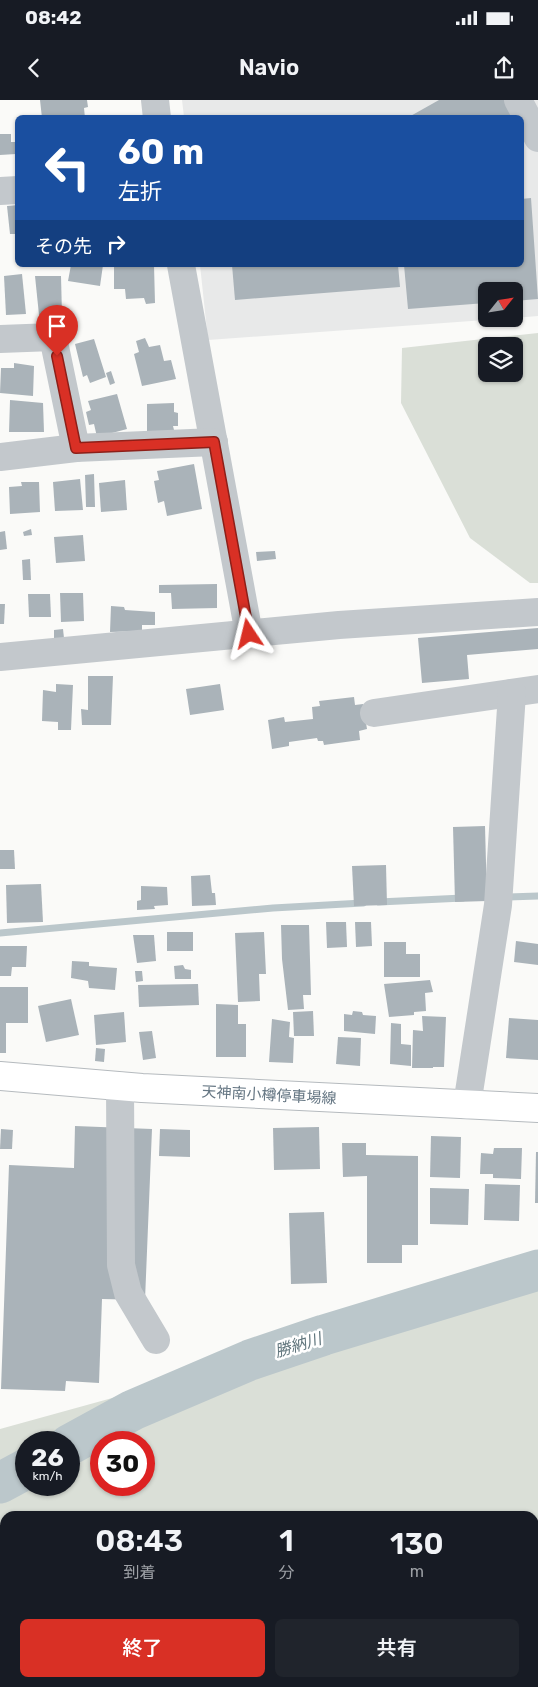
<!DOCTYPE html>
<html lang="ja">
<meta charset="utf-8">
<style>
:root{--surface:#171b24;--page:#20242c;--text:#f1f3f6;--muted:#9ea1a6;--accent:#d93025}
body{margin:0;font-family:Rubik,"Noto Sans JP",sans-serif;background:var(--page);color:var(--text);height:100vh;display:flex;flex-direction:column;font-size:19px;white-space:nowrap}
*{box-sizing:border-box;margin:0}
p{font-size:16px;color:var(--muted)}
.icon{flex:none;width:28px;height:28px;fill:none;stroke:currentColor;stroke-width:2;stroke-linecap:round;stroke-linejoin:round}
.map{position:relative;flex:1;overflow:hidden}
.side{position:absolute;left:0px;top:1411px;width:539px;height:176px;display:flex;flex-direction:column;background:var(--surface);border-radius:15px 15px 0 0;box-shadow:0 1px 4px #0004}
.side>*{flex:none}
.guide{position:absolute;left:15px;top:15px;width:509px;height:152px;border-radius:8px;box-shadow:0 1px 4px #0004;background:#1a4fa0;color:#fff;overflow:hidden}
.needle{width:32px;rotate:60deg}
.buttons{position:absolute;left:478px;top:182px;display:grid;gap:10px}
.buttons a{display:grid;place-items:center;width:45px;height:45px;border-radius:8px;background:var(--surface);box-shadow:0 1px 4px #0004;font-size:25px}
.speed{position:absolute;left:15px;top:1331px;display:flex;gap:10px;font-size:25px;font-weight:700;text-align:center}
.speed>*{display:grid;place-content:center;width:65px;height:65px;border-radius:50%;background:var(--surface);box-shadow:0 1px 4px #0004;line-height:1}
.speed small{font-size:12px;font-weight:400}
.speed .limit{border:8px solid #d22;background:#fff;color:#111}
.pin{position:absolute;display:grid;place-items:center;width:42px;height:42px;color:#fff;margin:-51px -21px;border-radius:50% 50% 50% 0;rotate:-45deg;box-shadow:0 0 5px #0007}
.pin .icon{rotate:45deg}
.me{position:absolute;width:55px;margin:-28px;rotate:350deg;stroke-linejoin:round;filter:drop-shadow(0 0 4px #0008)}
.turn{display:flex;align-items:center;gap:18px;height:105px;padding:0 20px;font-size:22px}
.turn .icon{width:65px;height:65px;stroke-width:2.5}
.turn b{display:block;font-size:35px;line-height:42px}
.then{display:flex;align-items:center;height:48px;padding:0 20px;background:#0003;gap:10px;font-size:19px}
.eta{display:flex;justify-content:space-evenly;align-items:center;height:85px;text-align:center}
.eta b{font-size:30px;font-weight:600;line-height:35px}
.primary-button{display:flex;gap:10px;margin-top:auto;padding:10px 20px}
.primary-button a{flex:1;height:58px;border-radius:8px;background:var(--accent);color:#fff;font-size:20px;font-weight:600;line-height:58px;text-align:center}
.primary-button a+a{background:var(--page);color:var(--text)}
.status{display:flex;justify-content:space-between;align-items:center;height:35px;padding:0 25px;background:var(--surface);direction:ltr}
.status svg{height:14px;fill:currentColor}
header{display:flex;justify-content:space-between;align-items:center;height:65px;padding:0 20px;background:var(--surface);font-size:22px;font-weight:600}
.map>svg:first-child{display:block}
.built{fill:#e8e9e9}
.green{fill:#dadfd7;fill-rule:evenodd}
.lines{fill:none;stroke-linecap:round;stroke-linejoin:round}
.stream{stroke:#bbc7cb;stroke-width:7}
.river{stroke:#bbc7cb;stroke-width:41}
.building{fill:#aab3b9}
.major-casing{stroke:#b5babe;stroke-width:30}
.minor{stroke:#c3c8cc;stroke-width:28}
.major{stroke:#fff;stroke-width:28}
.route-casing{stroke:#8d1f18;stroke-width:12}
.route{stroke:#d93025;stroke-width:9}
.labels{text-anchor:middle;dominant-baseline:central;stroke-width:5;stroke-linejoin:round;paint-order:stroke}
.street-label{font-size:15px;fill:#657683;stroke:#fff}
.water-label{font-size:16px;font-style:italic;fill:#60757c;stroke:#fff}
</style>
<div class="status"><b>08:42</b><svg viewBox="0 0 49 12"><path d="M0 12V9h3v3zM5 12V6h3v6zM10 12V3h3v9zM15 12V0h3v12zM26 1h20v11H26zM47 4h2v5h-2z"/></svg></div>
<header><svg class="icon" aria-label="back" viewBox="0 0 24 24"><path d="M15 5l-7 7 7 7"/></svg>Navio<svg class="icon" aria-label="share" viewBox="0 0 24 24"><path d="M12 15V3M7 8l5-5 5 5M5 13v7h14v-7"/></svg></header>
<div class="map">
<svg width="538" height="1587" viewBox="0 0 538 1587">
<rect width="100%" height="100%" fill="#fafaf8"/>
<!-- built -->
<path class="built" d="M182 0H538V216L514 218V191H486V219H499L208 240 200 165H521V18L184 17Z"/>
<!-- green -->
<g class="green">
<path d="M538 233V483H530L470 438 401 303 402 248ZM486 246H514V274H486Z"/>
<path d="M538 1179V1587H0V1329L409 1216 471 1193ZM26 1342H69V1385H26ZM101 1342H144V1385H101ZM5 1416H534V1582H5Z"/>
</g>
<g class="lines">
<!-- stream -->
<g class="stream">
<path d="M504 797 538 796"/>
<path d="M379 802 463 798"/>
<path d="M0 833 273 808 363 803"/>
</g>
<!-- river -->
<g class="river">
<path d="M69 1345 133 1310 250 1260 324 1235 538 1170"/>
<path d="M0 1383 26 1369"/>
</g>
</g>
<!-- building -->
<g class="building">
<path d="M40 0H87L88 7 84 8 85 18H42Z"/>
<path d="M439 0H504L514 18H407Z"/>
<path d="M0 34H11V42H15L16 54 0 55Z"/>
<path d="M531 98 538 199 514 201V191H486V203L408 209 404 165H521V99Z"/>
<path d="M18 105V134H10L7 106Z"/>
<path d="M71 165H103L100 186 68 181Z"/>
<path d="M154 165 155 203 146 204 144 198 126 199 125 189H114V166Z"/>
<path d="M232 165H398L400 187 235 200Z"/>
<path d="M22 174 26 214 6 215 4 176Z"/>
<path d="M35 176H61L62 215H39Z"/>
<path d="M145 238 149 247 160 245 164 261 171 260 176 279 142 286 134 254 139 252 136 241Z"/>
<path d="M94 239 106 277 90 283 87 275 83 277 75 244Z"/>
<path d="M14 263 34 266 33 296 0 293 1 268H14Z"/>
<path d="M111 271 115 283 110 285 106 273Z"/>
<path d="M117 294 127 329 97 337 94 324 89 325 86 312 91 310 88 301Z"/>
<path d="M10 300 43 303 44 332H9Z"/>
<path d="M174 303V312L178 313V326H173L175 334 147 333V304Z"/>
<path d="M194 364 202 409 167 416 164 401 158 403 154 381 159 380 157 371Z"/>
<path d="M94 374 95 407H86L85 375Z"/>
<path d="M80 379 83 410 55 411 53 382Z"/>
<path d="M125 380 127 410 101 412 99 383Z"/>
<path d="M21 382H39L40 412 10 414 9 387 22 386Z"/>
<path d="M31 429 32 435 24 436 23 432Z"/>
<path d="M5 431 7 449 0 450V432Z"/>
<path d="M83 435 85 461 56 463 54 437Z"/>
<path d="M275 451 276 459 257 461 256 452Z"/>
<path d="M30 459 31 480H23L22 460Z"/>
<path d="M217 484V508L172 509 171 493H159V485Z"/>
<path d="M60 493H83L84 521 61 522Z"/>
<path d="M28 494H50L51 517H29Z"/>
<path d="M0 504H5L4 524H0Z"/>
<path d="M111 506 124 507 125 510 155 512V525H142V531L110 532Z"/>
<path d="M538 528V549L467 555 469 579 422 583 418 538Z"/>
<path d="M63 529 64 538 54 539V530Z"/>
<path d="M88 576H113L111 625H82L81 609 88 610Z"/>
<path d="M56 584 73 585 71 630H58V622L42 621 43 590 56 592Z"/>
<path d="M220 584 224 610 190 615 186 589Z"/>
<path d="M354 597 355 605 363 604 367 629 359 631 360 640 324 645 323 641H318L317 638 289 642V646L272 649 268 620 284 617 285 622 313 619 312 607 320 606 319 601Z"/>
<path d="M485 726 487 801 455 802 453 727Z"/>
<path d="M0 750H14L15 769H0Z"/>
<path d="M386 765 387 805 354 806 352 766Z"/>
<path d="M210 775 212 793H215L216 805 192 806 191 776Z"/>
<path d="M41 784 43 822 7 823 6 785Z"/>
<path d="M141 786 167 787 168 805 154 806 155 809 137 810V801L141 800Z"/>
<path d="M326 822H346L347 847 327 848Z"/>
<path d="M355 822H371L372 846 356 847Z"/>
<path d="M281 825H309L311 895H303L304 909 288 910 282 859Z"/>
<rect x="167" y="832" width="26" height="19"/>
<path d="M264 832 266 874H259L260 901 238 902 235 833Z"/>
<path d="M133 835H154L156 861 137 863Z"/>
<path d="M516 841 538 844V865L514 862Z"/>
<path d="M384 842H406V854H420V877H384Z"/>
<path d="M0 846H27L26 867H12L11 876H0Z"/>
<path d="M72 861 89 862V866L117 868 115 890 89 888 88 881 71 878Z"/>
<path d="M183 865 185 869 191 870V879H175L174 866Z"/>
<path d="M135 871H142L143 881 136 882Z"/>
<path d="M430 880 433 892 425 893 426 911 414 912V915L389 917 384 884Z"/>
<path d="M198 884 199 905 139 907 138 885Z"/>
<path d="M0 887H28V923H6V953H0Z"/>
<path d="M71 899 79 935 46 942 38 906Z"/>
<path d="M216 904 238 905V924H246V957H216Z"/>
<path d="M313 911 314 936H294L293 912Z"/>
<path d="M353 911 362 912 363 915 376 916 375 934 344 931V914L352 915Z"/>
<path d="M124 912 126 942 96 945 94 915Z"/>
<path d="M422 916 446 917 444 967H433V968H412L413 930 423 931Z"/>
<path d="M509 918 538 920V960L506 958Z"/>
<path d="M272 919 290 922 289 937 294 938 293 963 269 962Z"/>
<path d="M391 923 401 924V944L411 945V966L390 964Z"/>
<path d="M152 931 156 958 143 960 139 932Z"/>
<path d="M338 937 361 938 360 966 336 964Z"/>
<path d="M96 948 105 949 104 962 95 961Z"/>
<path d="M75 1026 152 1029 145 1200 102 1199 99 1283 66 1281 65 1291 1 1289 9 1065 74 1068Z"/>
<path d="M319 1027 320 1069 274 1070 273 1028Z"/>
<path d="M1 1029 13 1030 12 1049H0Z"/>
<path d="M160 1029 190 1030V1057L159 1056Z"/>
<path d="M431 1036 461 1037 460 1078 430 1077Z"/>
<path d="M342 1043H366V1055L418 1056V1145H402V1163H367V1076L343 1077Z"/>
<path d="M494 1048H522L521 1079 493 1078V1074H480L481 1053 493 1054Z"/>
<path d="M536 1052H538V1103H535Z"/>
<path d="M485 1084 520 1085 519 1121 484 1120Z"/>
<path d="M430 1088 469 1089 468 1125 430 1124Z"/>
<path d="M324 1112 327 1183 291 1184 289 1113Z"/>
</g>
<g class="lines">
<defs>
<path id="major" d="M0 976 142 988 538 1008"/>
</defs>
<!-- major casing -->
<use href="#major" class="major-casing"/>
<!-- minor -->
<g class="minor">
<path d="M155 0 157 18"/>
<path d="M518 0 538 38"/>
<path d="M0 91 18 90"/>
<path d="M181 165 249 534"/>
<path d="M0 239 53 237 76 348"/>
<path d="M0 357 76 348 214 342"/>
<path d="M0 557 339 525 538 512"/>
<path d="M374 613 538 589"/>
<path d="M120 986 121 1165 128 1193 156 1240"/>
<path d="M467 1005 498 805 512 593"/>
</g>
<!-- major -->
<use href="#major" class="major"/>
</g>
<g class="lines">
<defs>
<path id="route" d="M57 256 76 348 214 342 249 534"/>
</defs>
<!-- route casing -->
<use href="#route" class="route-casing"/>
<!-- route -->
<use href="#route" class="route"/>
</g>
<g class="labels">
<!-- street labels -->
<g class="street-label">
<text transform="translate(269 995) rotate(3)">天神南小樽停車場線</text>
</g>
<!-- water labels -->
<g class="water-label">
<text transform="translate(298 1245) rotate(-17)">勝納川</text>
</g>
</g>
</svg>
<div class="buttons">
<a><svg class="needle" viewBox="-14 -14 28 28"><path d="M0-13l5 13h-10z" fill="#e53935"/><path d="M0 13l5-13h-10z" fill="#9ea1a6"/></svg></a>
<a><svg class="icon" aria-label="layers" viewBox="0 0 24 24"><path d="M12 4l9 5-9 5-9-5zM3 14l9 5 9-5"/></svg></a>
</div>
<div class="speed"><div>26<small>km/h</small></div><div class="limit">30</div></div>
<div class="pin" style="left:57px;top:256px;background:#d93025"><svg class="icon" aria-label="arrive" viewBox="0 0 24 24"><path d="M6 21V4h12l-3 4 3 4H6"/></svg></div>
<svg class="me" style="left:249px;top:534px" viewBox="-20 -20 40 40"><path d="M0-17L14 15 0 8-14 15z" fill="#d93025" stroke="#fff" stroke-width="4"/></svg>
<div class="guide">
<div class="turn"><svg class="icon" aria-label="left" viewBox="0 0 24 24"><path d="M17 20v-9H6M10 6l-5 5 5 5"/></svg><div><b>60 m</b>左折</div></div>
<div class="then">その先<svg class="icon" aria-label="right" viewBox="0 0 24 24"><path d="M7 20v-9h11M14 6l5 5-5 5"/></svg></div>
</div>
<section class="side">
<div class="eta">
<div><b>08:43</b><p>到着</p></div>
<div><b>1</b><p>分</p></div>
<div><b>130</b><p>m</p></div>
</div>
<div class="primary-button"><a>終了</a><a>共有</a></div>
</section>
</div>
